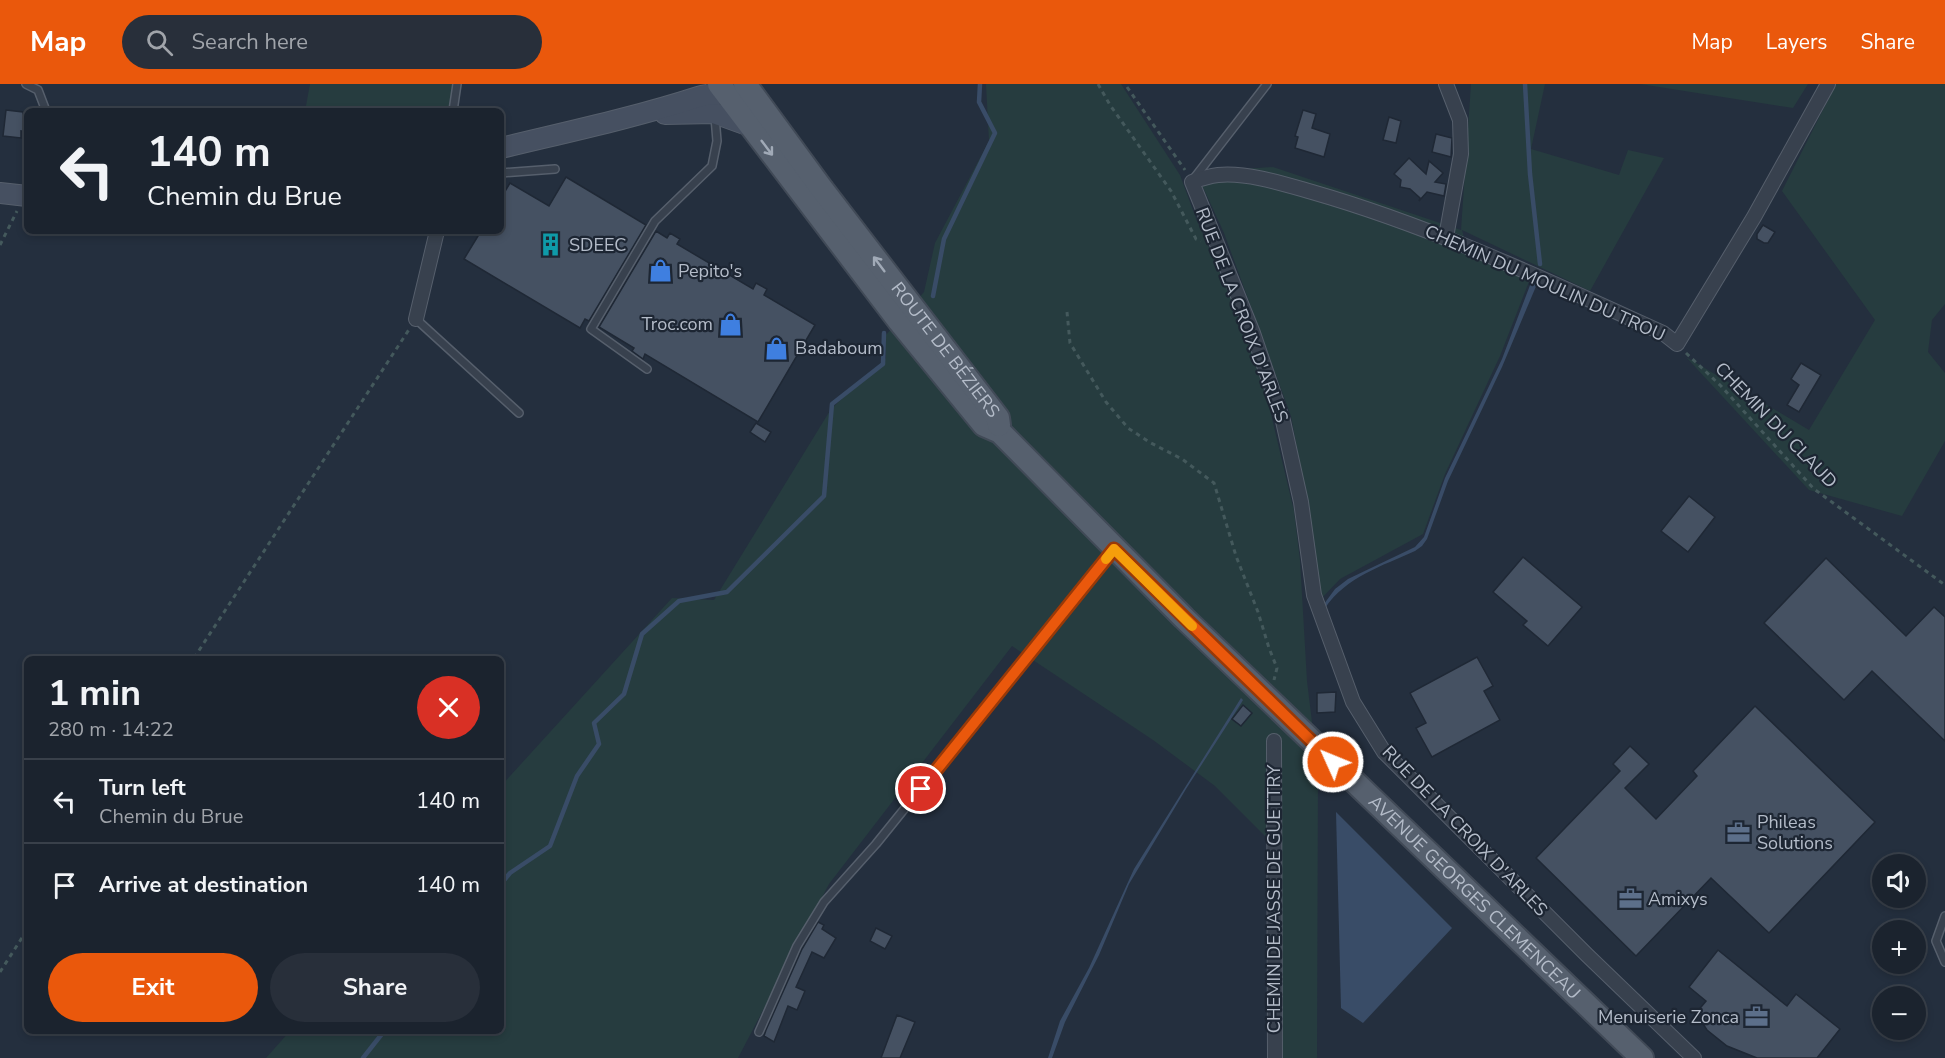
<!DOCTYPE html>
<meta charset="utf-8">
<style>
:root{--surface:#1b232e;--page:#282f3a;--text:#f1f3f6;--muted:#a0a4aa;--line:#39404a;--accent:#ea580c}
body{margin:0;font-family:"Nunito Sans",sans-serif;background:var(--page);color:var(--text);height:100vh;display:flex;flex-direction:column;font-size:22px;white-space:nowrap}
*{box-sizing:border-box;margin:0}
p{font-size:20px;color:var(--muted)}
.icon{flex:none;width:33px;height:33px;fill:none;stroke:currentColor;stroke-width:2;stroke-linecap:round;stroke-linejoin:round}
.map{position:relative;flex:1;overflow:hidden}
.panel{position:absolute;left:24px;top:572px;width:480px;height:378px;display:flex;flex-direction:column;background:var(--surface);border-radius:9px;box-shadow:0 3px 9px #0003,0 0 0 2px var(--line)}
.panel>*{flex:none}
.top-card{position:absolute;left:24px;top:24px;width:480px;height:126px;border-radius:9px;box-shadow:0 3px 9px #0003,0 0 0 2px var(--line);background:#1b232e;color:var(--text);overflow:hidden}
.fabs{position:absolute;left:1872px;top:770px;display:grid;gap:12px}
.fabs a{display:grid;place-items:center;width:54px;height:54px;border-radius:50%;background:var(--surface);box-shadow:0 3px 9px #0003,0 0 0 2px var(--line);font-size:30px}
.pin{position:absolute;display:grid;place-items:center;width:51px;height:51px;color:#fff;margin:-26px;border:3px solid #fff;border-radius:50%;box-shadow:0 2px 6px #0007}
.me{position:absolute;width:66px;margin:-33px;rotate:314deg;stroke-linejoin:round;filter:drop-shadow(0 0 4px #0008)}
.turn{display:flex;align-items:center;gap:21px;height:126px;padding:0 24px;font-size:27px}
.turn .icon{width:78px;height:78px;stroke-width:2.5}
.turn b{display:block;font-size:42px;line-height:51px}
.round{display:grid;place-items:center;flex:none;width:63px;height:63px;border-radius:32px;background:var(--page)}
.head{display:flex;align-items:center;justify-content:space-between;height:102px;padding:0 24px}
h1{font-size:36px;font-weight:700;line-height:45px}
.primary-button{display:flex;gap:12px;margin-top:auto;padding:12px 24px}
.primary-button a{flex:1;height:69px;border-radius:36px;background:var(--accent);color:#fff;font-size:24px;font-weight:700;line-height:69px;text-align:center}
.primary-button a+a{background:var(--page);color:var(--text)}
ul{padding:0;list-style:none}
li{display:flex;align-items:center;gap:18px;height:84px;padding:0 24px;border-top:2px solid var(--line)}
li div{flex:1}
li b{display:block;font-size:22px}
li em{font-style:normal}
header{display:flex;align-items:center;gap:36px;box-sizing:border-box;height:84px;padding:0 30px;background:var(--accent);color:#fff}
header strong{font-size:28px}
nav{display:flex;gap:33px;margin-inline-start:auto;font-size:21px}
.search{width:420px;height:54px;background:var(--page);display:flex;align-items:center;gap:15px;box-sizing:border-box;padding:0 21px;border-radius:33px;color:var(--muted);font-size:22px}
.map>svg:first-child{display:block}
.green{fill:#263c3f}
.water{fill:#394c67}
.lines{fill:none;stroke-linecap:round;stroke-linejoin:round}
.stream{stroke:#394c67;stroke-width:4.5}
.building{fill:#455162;stroke:#1f2835;stroke-width:1.5}
.lane-casing{stroke:#565f6c;stroke-width:10}
.street-casing{stroke:#565f6c;stroke-width:16}
.secondary-casing{stroke:#565f6c;stroke-width:22}
.primary-casing{stroke:#414a57;stroke-width:26}
.path{stroke:#44595c;stroke-width:3;stroke-dasharray:4.5 4.5;stroke-linecap:butt}
.lane{stroke:#38414e;stroke-width:7}
.street{stroke:#38414e;stroke-width:14}
.secondary{stroke:#465061;stroke-width:20}
.primary{stroke:#56606e;stroke-width:22}
.oneway{stroke:#a1aab7}
.route-casing{stroke:#983908;stroke-width:15}
.route{stroke:#ea580c;stroke-width:10}
.slow{stroke:#f59e0b;stroke-width:10}
.labels{text-anchor:middle;dominant-baseline:central;stroke-width:4.5;stroke-linejoin:round;paint-order:stroke}
.poi-label{font-size:18px;fill:#b4bcc9;stroke:#1d2633;text-anchor:start}
.street-label{font-size:18px;fill:#b4bcc9;stroke:#1d2633}
</style>
<header>
<strong>Map</strong>
<div class="search"><svg class="icon" aria-label="search" viewBox="0 0 24 24"><circle cx="10" cy="10" r="6"/><path d="M15 15l6 6"/></svg>Search here</div>
<nav><a>Map</a><a>Layers</a><a>Share</a></nav>
</header>
<div class="map">
<svg width="1945" height="974" viewBox="0 0 1945 974">
<rect width="100%" height="100%" fill="#242f3e"/>
<!-- green -->
<g class="green">
<path d="M310 0H462L457 27H305Z"/>
<path d="M986 0H1121L1180 91 1197 137 1236 224 1265 305 1294 427 1300 476 1307 597 1318 687 1317 974H1281V768L1215 702 1153 656 1012 562 829 800 738 974H266L290 947 501 946V702L672 514 714 516 831 325 886 274 885 252 924 208 935 159 989 57Z"/>
<path d="M1471 0H1545L1531 65 1619 91 1628 66 1664 74 1590 207 1462 146 1468 169 1530 195 1500 272 1445 390 1423 450 1340 495 1321 515 1308 422 1291 332 1224 149 1196 88 1273 83 1461 146Z"/>
<path d="M1640 0H1808L1793 24Z"/>
<path d="M1836 0H1945V220L1932 236 1928 268 1945 289V357L1902 432 1809 406 1686 273 1809 346 1875 236 1782 107Z"/>
</g>
<!-- water -->
<g class="water">
<path d="M1532 196 1537 200 1502 283 1448 397 1427 455 1422 462 1415 467C1382 482 1346 493 1325 524L1324 520 1335 505 1348 495 1415 463 1424 453 1445 394 1502 275Z"/>
<path d="M1241 614 1243 616 1240 621 1186 705 1129 800 1099 871 1065 938 1052 974H1048L1060 937 1089 884 1134 785Z"/>
<path d="M1336 728 1452 844 1363 939 1341 924Z"/>
</g>
<g class="lines">
<!-- stream -->
<g class="stream">
<path d="M1525 0 1530 90 1540 180"/>
<path d="M933 212 944 155 995 49 979 18 980 0"/>
<path d="M501 800 510 789 550 762 577 692 599 660 594 639 624 610 642 550 679 517 727 508 824 412 832 320 883 280 884 249"/>
<path d="M363 974 385 946"/>
</g>
</g>
<!-- building -->
<g class="building">
<path d="M6 26 23 28V30H27V48L21 47V54L3 52Z"/>
<path d="M1303 26 1316 30 1312 44 1330 50 1324 73 1295 64 1298 53 1295 52Z"/>
<path d="M1389 33 1401 37 1396 59 1383 56Z"/>
<path d="M1436 50 1452 54 1451 73 1432 68Z"/>
<path d="M1409 74 1426 90 1429 77 1443 89 1435 98 1446 100 1444 112 1427 108 1419 117 1420 114 1410 105 1400 103 1401 96 1394 90Z"/>
<path d="M566 93 646 141 589 237 585 235 580 244 464 175 481 147H501V114L510 99 549 122Z"/>
<path d="M1763 141 1775 148 1768 159H1764L1757 155V150Z"/>
<path d="M656 147 667 154 670 149 680 155 677 160 753 205 756 199 767 205 764 211 815 241 758 338 645 270 643 275 632 267 634 264 599 243Z"/>
<path d="M1801 279 1821 291 1799 328 1787 321 1799 301 1791 295Z"/>
<path d="M756 339 771 348 765 358 750 348Z"/>
<path d="M1689 412 1715 433 1688 468 1661 447Z"/>
<path d="M1523 473 1582 523 1548 562 1523 541 1527 537 1493 508Z"/>
<path d="M1826 474 1906 552 1934 523 1945 533V657L1872 587 1844 616 1764 539Z"/>
<path d="M1477 573 1493 602 1484 607 1500 636 1432 673 1416 644 1426 639 1410 609Z"/>
<path d="M1336 608 1335 628 1317 629V609Z"/>
<path d="M1243 621 1252 629 1241 642 1232 635Z"/>
<path d="M1755 622 1875 738 1769 849 1711 794 1636 872 1536 774 1620 687 1613 680 1630 662 1649 680 1625 704 1656 735 1697 692 1693 687Z"/>
<path d="M818 838 824 841 822 845 836 854 824 874 812 868 796 903 805 907 797 926 788 922 774 958 764 952 766 946 802 865Z"/>
<path d="M876 844 892 852 885 865 870 857Z"/>
<path d="M1718 866 1787 922 1796 910 1840 945 1817 974H1757L1727 962 1707 946 1696 929 1706 917 1689 903Z"/>
<path d="M897 931 915 938 900 974H881Z"/>
</g>
<g class="lines">
<defs>
<g id="lane">
<path d="M26 0 38 6 46 27"/>
<path d="M453 27 457 0"/>
<path d="M501 89 555 85"/>
<path d="M1195 93 1267 0"/>
<path d="M416 235 519 329"/>
<path d="M647 285 591 245 655 137 712 82 717 57 715 33"/>
<path d="M1945 832 1936 857 1945 878"/>
<path d="M759 948 797 862 824 818 876 760 1113 467"/>
</g>
<g id="street">
<path d="M1446 153 1461 70 1460 36 1446 0"/>
<path d="M416 235 437 147"/>
<path d="M1274 657 1275 974"/>
<path d="M1694 974 1587 871 1384 668 1353 618 1314 511 1301 418 1283 337 1253 249 1192 98C1200 95 1209 92 1218 91 1247 88 1284 100 1312 108 1434 143 1548 197 1663 249L1677 260 1754 133 1828 0"/>
</g>
<g id="secondary">
<path d="M665 30 714 29 750 42"/>
<path d="M501 64C567 48 633 34 698 13 713 8 722 13 738 5"/>
<path d="M0 109 27 112"/>
</g>
<g id="primary">
<path id="s1" d="M719 0 899 237 984 341 1000 348 1184 534 1642 974"/>
<path id="s2" d="M745 0 822 105 998 334 999 341"/>
</g>
</defs>
<!-- lane casing -->
<use href="#lane" class="lane-casing"/>
<!-- street casing -->
<use href="#street" class="street-casing"/>
<!-- secondary casing -->
<use href="#secondary" class="secondary-casing"/>
<!-- primary casing -->
<use href="#primary" class="primary-casing"/>
<!-- path -->
<g class="path">
<path d="M1098 0 1110 21 1171 107 1196 155 1201 157"/>
<path d="M1127 3 1185 86"/>
<path d="M0 161 17 127"/>
<path d="M1067 228 1070 259 1106 318 1128 344 1149 358 1182 375 1214 399 1236 472 1258 528 1269 564 1277 584 1274 596"/>
<path d="M1686 269 1721 302 1814 405 1945 501"/>
<path d="M194 574 410 244"/>
<path d="M0 888 27 846"/>
</g>
<!-- lane -->
<use href="#lane" class="lane"/>
<!-- street -->
<use href="#street" class="street"/>
<!-- secondary -->
<use href="#secondary" class="secondary"/>
<!-- primary -->
<use href="#primary" class="primary"/>
</g>
<!-- one-way arrows -->
<defs><path id="oneway-shaft" d="M-6 0H5M1.5-3L5.5 0L1.5 3" fill="none" stroke-width="1.6" stroke-linecap="round" stroke-linejoin="round" transform="scale(1.5)"/></defs>
<g class="oneway">
<use href="#oneway-shaft" transform="translate(767 64) rotate(53)"/>
<use href="#oneway-shaft" transform="translate(879 180) rotate(-127)"/>
</g>
<g class="lines">
<defs>
<path id="route" d="M921 705 1114 465 1333 678"/>
</defs>
<!-- route casing -->
<use href="#route" class="route-casing"/>
<!-- route -->
<use href="#route" class="route"/>
<!-- slow -->
<path class="slow" d="M1106 475 1114 465 1192 542"/>
</g>
<!-- icons -->
<defs>
<symbol id="building-bare" viewBox="-9 -9 18 18"><path d="M-4-6H4V6H1V3H-1V6H-4ZM-2.5-4.3h1.7v1.8h-1.7ZM.8-4.3h1.7v1.8H.8ZM-2.5-1h1.7V.8h-1.7ZM.8-1h1.7V.8H.8Z" fill="#0f9aa8" stroke="#1d2633" stroke-width="2.5" paint-order="stroke"/></symbol>
<symbol id="shop-bare" viewBox="-9 -9 18 18"><path d="M-5-2.5h2.3a2.7 3.5 0 0 1 5.4 0H5L5.5 6h-11ZM-1.5-2.5h3a1.5 2.3 0 0 0-3 0Z" fill="#3f7fe0" stroke="#1d2633" stroke-width="2.5" paint-order="stroke"/></symbol>
<symbol id="office-bare" viewBox="-9 -9 18 18"><path d="M-6-3h4V-5.5h4V-3h4V5H-6ZM-1-4.5V-3h2v-1.5ZM-6 0V1H6V0Z" fill="#5c6f8a" stroke="#1d2633" stroke-width="2.5" paint-order="stroke"/></symbol>
</defs>
<g fill-rule="evenodd">
<use href="#building-bare" x="534" y="144" width="33" height="33"/>
<use href="#shop-bare" x="644" y="170" width="33" height="33"/>
<use href="#shop-bare" x="714" y="224" width="33" height="33"/>
<use href="#shop-bare" x="760" y="248" width="33" height="33"/>
<use href="#office-bare" x="1722" y="732" width="33" height="33"/>
<use href="#office-bare" x="1614" y="798" width="33" height="33"/>
<use href="#office-bare" x="1740" y="916" width="33" height="33"/>
</g>
<g class="labels">
<!-- poi labels -->
<g class="poi-label">
<text x="569" y="161">SDEEC</text>
<text x="678" y="187">Pepito's</text>
<text x="713" y="240" text-anchor="end">Troc.com</text>
<text x="795" y="264">Badaboum</text>
<text x="1757" y="738">Phileas<tspan x="1757" dy="21">Solutions</tspan></text>
<text x="1648" y="815">Amixys</text>
<text x="1739" y="933" text-anchor="end">Menuiserie Zonca</text>
</g>
<!-- street labels -->
<g class="street-label">
<text transform="translate(1545 199) rotate(24)">CHEMIN DU MOULIN DU TROU</text>
<text transform="translate(1242 231) rotate(69)">RUE DE LA CROIX D'ARLES</text>
<text stroke="none"><textPath href="#s2" startOffset="333">ROUTE DE BÉZIERS</textPath></text>
<text transform="translate(1776 341) rotate(46)">CHEMIN DU CLAUD</text>
<text transform="translate(1465 747) rotate(46)">RUE DE LA CROIX D'ARLES</text>
<text stroke="none"><textPath href="#s1" startOffset="1114">AVENUE GEORGES CLEMENCEAU</textPath></text>
<text transform="translate(1274 815) rotate(-90)">CHEMIN DE JASSE DE GUETTRY</text>
</g>
</g>
</svg>
<div class="fabs">
<a><svg class="icon" aria-label="sound" viewBox="0 0 24 24"><path d="M4 9h4l5-4v14l-5-4H4zM17 9q2 3 0 6"/></svg></a>
<a>+</a>
<a>−</a>
</div>
<div class="pin" style="left:921px;top:705px;background:#d93025"><svg class="icon" aria-label="arrive" viewBox="0 0 24 24"><path d="M6 21V4h12l-3 4 3 4H6"/></svg></div>
<svg class="me" style="left:1333px;top:678px" viewBox="-20 -20 40 40"><circle r="17" fill="#ea580c" stroke="#fff" stroke-width="3"/><path d="M0-11L8 9 0 5-8 9z" fill="#fff"/></svg>
<div class="top-card">
<div class="turn"><svg class="icon" aria-label="left" viewBox="0 0 24 24"><path d="M17 20v-9H6M10 6l-5 5 5 5"/></svg><div><b>140 m</b>Chemin du Brue</div></div>
</div>
<section class="panel">
<div class="head"><div><h1>1 min</h1><p>280 m · 14:22</p></div><a class="round" style="background:#d93025;color:#fff"><svg class="icon" aria-label="close" viewBox="0 0 24 24"><path d="M6 6l12 12M18 6L6 18"/></svg></a></div>
<ul>
<li><svg class="icon" aria-label="left" viewBox="0 0 24 24"><path d="M17 20v-9H6M10 6l-5 5 5 5"/></svg><div><b>Turn left</b><p>Chemin du Brue</p></div><em>140 m</em></li>
<li><svg class="icon" aria-label="arrive" viewBox="0 0 24 24"><path d="M6 21V4h12l-3 4 3 4H6"/></svg><div><b>Arrive at destination</b></div><em>140 m</em></li>
</ul>
<div class="primary-button"><a>Exit</a><a>Share</a></div>
</section>
</div>
